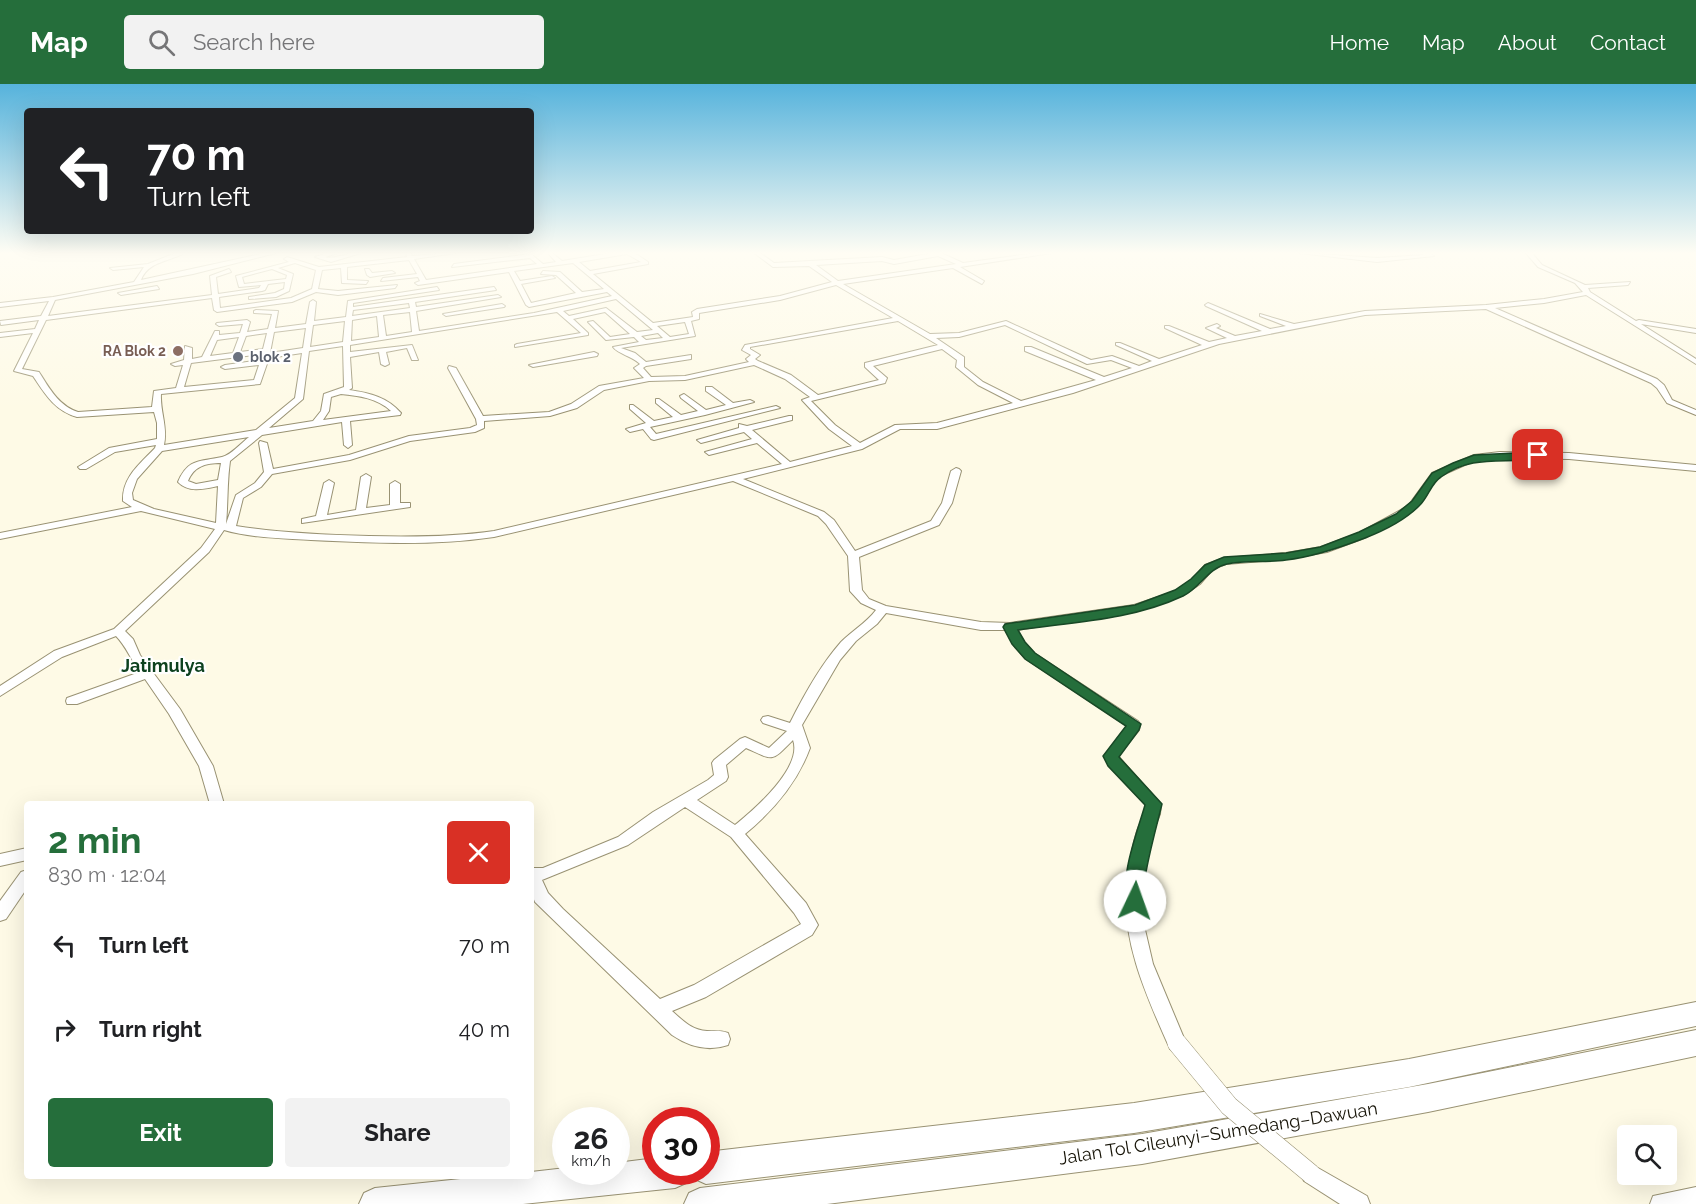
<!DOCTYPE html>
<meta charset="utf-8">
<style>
:root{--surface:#fff;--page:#f2f2f2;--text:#202124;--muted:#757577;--accent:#256e3b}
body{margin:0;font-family:Raleway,sans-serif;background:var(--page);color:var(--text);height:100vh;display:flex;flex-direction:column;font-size:22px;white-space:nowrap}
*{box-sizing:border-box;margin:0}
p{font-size:20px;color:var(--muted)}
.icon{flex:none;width:33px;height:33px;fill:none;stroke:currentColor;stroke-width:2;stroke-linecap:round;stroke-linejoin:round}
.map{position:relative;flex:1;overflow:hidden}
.drawer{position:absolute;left:24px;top:717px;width:510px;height:378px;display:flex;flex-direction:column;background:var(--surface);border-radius:6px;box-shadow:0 6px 24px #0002}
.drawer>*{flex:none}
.hud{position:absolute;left:24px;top:24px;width:510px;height:126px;border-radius:6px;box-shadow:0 6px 24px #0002;background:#202124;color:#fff;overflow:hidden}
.buttons{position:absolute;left:1617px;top:1041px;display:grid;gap:12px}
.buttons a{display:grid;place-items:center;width:60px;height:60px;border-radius:6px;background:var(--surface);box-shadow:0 6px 24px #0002;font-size:30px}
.speed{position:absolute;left:552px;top:1023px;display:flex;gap:12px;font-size:30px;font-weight:700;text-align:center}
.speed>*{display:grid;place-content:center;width:78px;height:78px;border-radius:50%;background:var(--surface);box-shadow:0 6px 24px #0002;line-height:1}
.speed small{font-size:15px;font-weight:400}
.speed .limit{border:9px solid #d22;background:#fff;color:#111}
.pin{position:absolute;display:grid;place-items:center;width:51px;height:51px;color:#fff;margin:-26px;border-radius:12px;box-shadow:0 3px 9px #0006}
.me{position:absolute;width:66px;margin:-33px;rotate:3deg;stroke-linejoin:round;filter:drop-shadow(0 0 4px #0008)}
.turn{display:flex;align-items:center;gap:21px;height:126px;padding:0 24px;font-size:27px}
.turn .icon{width:78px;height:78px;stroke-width:2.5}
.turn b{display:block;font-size:42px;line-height:51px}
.round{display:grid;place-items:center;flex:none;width:63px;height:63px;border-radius:6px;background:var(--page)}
.summary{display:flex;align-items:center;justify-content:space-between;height:102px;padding:0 24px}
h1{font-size:36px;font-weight:700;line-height:45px;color:var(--accent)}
.primary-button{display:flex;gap:12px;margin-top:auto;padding:12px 24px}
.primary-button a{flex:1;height:69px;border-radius:6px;background:var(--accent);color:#fff;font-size:24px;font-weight:700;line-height:69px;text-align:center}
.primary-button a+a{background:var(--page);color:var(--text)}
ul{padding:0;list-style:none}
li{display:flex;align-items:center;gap:18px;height:84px;padding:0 24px}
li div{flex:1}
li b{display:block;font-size:22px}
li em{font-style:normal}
header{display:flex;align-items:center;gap:36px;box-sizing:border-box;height:84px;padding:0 30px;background:var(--accent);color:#fff}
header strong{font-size:28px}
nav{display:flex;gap:33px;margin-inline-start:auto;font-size:21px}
.search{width:420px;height:54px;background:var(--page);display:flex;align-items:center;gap:15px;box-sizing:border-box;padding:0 21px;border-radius:6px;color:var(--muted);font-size:22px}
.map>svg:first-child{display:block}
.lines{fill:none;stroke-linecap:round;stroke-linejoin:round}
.minor-casing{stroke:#999273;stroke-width:2}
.highway-casing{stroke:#999273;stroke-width:2}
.minor{fill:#fff;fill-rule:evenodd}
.highway{fill:#fff;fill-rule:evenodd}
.minor-bridge-casing{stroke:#999273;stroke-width:20;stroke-linecap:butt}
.minor-bridge{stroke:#fff;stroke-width:19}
.route{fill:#256e3b;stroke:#184826;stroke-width:1.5}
.education-dot{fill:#8d6e63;stroke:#fff;stroke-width:2}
.worship-dot{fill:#6b7280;stroke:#fff;stroke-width:2}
.labels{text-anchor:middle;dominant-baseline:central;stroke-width:4.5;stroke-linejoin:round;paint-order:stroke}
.far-education-label{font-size:14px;font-weight:bold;fill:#785e54;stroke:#fff;text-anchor:end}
.far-worship-label{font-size:14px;font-weight:bold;fill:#5b616d;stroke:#fff;text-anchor:start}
.quarter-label{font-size:18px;font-weight:bold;fill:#0d411f;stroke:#fff}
.near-street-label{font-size:18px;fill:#171408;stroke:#fff}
</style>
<header>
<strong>Map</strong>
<div class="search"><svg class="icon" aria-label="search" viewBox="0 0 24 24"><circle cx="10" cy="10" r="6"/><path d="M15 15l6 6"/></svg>Search here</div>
<nav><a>Home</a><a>Map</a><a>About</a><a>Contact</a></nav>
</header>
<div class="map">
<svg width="1696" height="1120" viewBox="0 0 1696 1120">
<rect width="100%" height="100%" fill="#fefae6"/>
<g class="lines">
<defs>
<g id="minor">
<path d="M178 168H186C170 178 148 177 141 196L270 168H280L193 190 55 216 48 232 212 211 210 192 229 185 231 188 216 193 218 210 259 204 261 201 239 203 236 192 289 178 284 175 287 173 319 183 407 173 406 168H410L412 172 462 168 414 175 426 196 537 180 530 174 452 183 454 180 531 170 543 180 556 178 547 168H551L562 177 617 168H633L648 178V180L593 190 653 239 693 233 692 228 697 225 780 212 832 198 809 182 773 183 753 168H759L774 179 882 173 894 176 939 168 963 179 1043 168H1058L960 183 984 197 982 200 953 184 843 200 930 250 959 249 1006 237 1091 276 1112 272 1139 282 1152 277 1116 261V259H1120L1159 275 1202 261 1165 244V242H1169L1209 258 1227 254 1206 244 1217 240 1220 242 1216 244 1235 252 1262 247 1206 222 1205 221 1208 219 1270 245 1286 242 1260 232V230L1294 240 1365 227 1486 221 1544 215 1583 208 1575 199 1538 183 1525 168H1531L1542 181 1585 201 1630 198 1628 201 1588 204 1590 208 1636 237 1639 236 1696 245V249L1641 240 1696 275V280L1586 211 1544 219 1495 224 1657 295 1664 301 1672 316 1696 326V331L1667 319 1657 304 1651 299 1486 225 1365 231 1219 260 1073 309 937 345H900L862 365 743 395 824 428 834 436 855 467 931 437 942 419 951 387 956 384 959 385 961 387 952 419 939 441 859 473 862 506 869 515 886 522 981 538 1010 539 1134 521 1176 507 1192 496 1205 481 1224 474 1286 469 1321 463 1359 449 1408 422 1432 389 1474 371 1500 368 1569 369 1696 381V387L1569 375 1500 374 1476 376 1438 393 1414 426 1367 453 1327 468 1286 475 1226 480 1213 485 1200 500 1184 511 1141 526 1017 546 1024 558 1034 569 1138 637 1140 640 1139 646 1118 672 1161 720 1160 730 1151 752 1143 796 1141 816 1143 837 1153 880 1186 959 1184 965 1177 968 1170 965C1147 913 1120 856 1127 797 1129 781 1132 763 1137 747 1140 738 1146 731 1147 722L1109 681 1104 672 1127 642 1026 575 1015 563 1006 546H981L886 529 877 540 856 557 840 576 802 641 810 664C797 699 774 726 745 750L806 819 818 841 812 851 706 913 672 927C683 937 692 946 707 947 715 947 720 946 728 949L730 955 728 961C708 968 688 962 672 951L535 818 531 808V784H543L618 753 653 728 708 696 714 691 712 679 714 676 740 655 745 653 769 664 787 647 763 639 761 636 763 633 768 632 790 639C804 611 820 582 841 558 852 547 866 539 876 526L861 519 850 507 848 472 826 440 818 432 733 397 494 453C434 462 371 459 311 456 283 454 251 454 224 446L209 468 125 547 133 555 140 571 180 625 213 682 224 720H210L199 682 169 630 145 595 77 620H67L66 617 67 614 140 588C131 576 126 562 116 552L62 573 0 612V602L54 567 114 545 201 464 215 445 141 427 0 455V449L132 423 123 417C122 393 140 380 155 364L156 361 115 368 86 385H80L78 383 109 364 157 355V339L154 328 77 333C55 327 45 310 33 292L14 287 33 249 0 253V249L35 245 39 236 1 241 0 237 41 232 49 217 0 223V219L53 213 134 198 144 183 113 186 110 184 148 180ZM627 170 641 178 590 187 579 178ZM938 172 956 180 838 197 816 181 882 177 894 180ZM409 176 417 190 383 194 381 197 418 193 420 197 415 199 418 201 509 188 526 221 529 223 607 208 612 212 534 229 419 247 416 227 501 213 498 211 416 223 415 218 496 206 494 203 353 223V219L439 206 437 203 348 217 346 233 314 237 316 218 313 216 310 218 306 240 275 244 278 227 256 226 254 227V229L272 230 268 245 247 248 250 238 247 236 217 239 216 240 219 242 243 240 240 249 219 251V247H215L202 273 192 275V264L185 262 184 276 171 280 175 282 183 281 176 304 154 307 152 323 78 328C59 322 49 304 39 288L22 285 46 236 212 214 214 226 217 228 292 218 316 208 338 211 395 204 397 201 338 207 318 205 322 186 341 184 342 199 366 200 368 197 347 196V183ZM295 179 316 186 312 205 291 214 220 224 219 213 262 207 265 206 268 200 285 198 284 205 275 209 249 213V215L276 213 289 207 293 190 278 184ZM573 179 604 205 582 208 560 188 543 187 541 190 556 191 576 209 531 219 521 200 555 194 552 192 520 197 514 187ZM272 185 287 191 286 195 244 200 242 193ZM836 201 893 234 745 261 742 266 751 271 746 275 749 278 685 292 651 293 643 284 646 282 691 275V271L646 278 635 269 621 264 695 252 691 237 699 235V229L780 216ZM616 215 653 246 637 248 606 224 569 232 563 227ZM409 219 410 224 352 232 353 226ZM410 228 412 248 386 252 383 231ZM557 228 581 249 517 260 515 261V263L588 251V249L573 235 605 228 630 250 610 253 593 237 588 238 606 256 634 253 639 258 613 263C618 270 632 272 640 280L634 284 644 294 599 302 571 320 549 328 483 332 456 284 449 282 448 284 476 335 477 341 470 344 409 352 349 371 273 385 267 359 260 357 259 359 264 388 255 399 236 411 226 440C228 419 227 398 230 377L262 351 342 338 344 361 348 364 352 361 350 337 400 331 401 329C387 313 370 309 349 306L352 304 350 273 379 268 381 280 385 282 389 280 386 268 407 264 412 276H418L412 261 350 268V261ZM377 232 379 253 351 257 352 236ZM345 237 343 258 310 263 313 241ZM898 237 938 261 865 279V283L879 296 818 311 791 291 758 277 755 275 760 271 750 265V263ZM685 238 689 250 670 253 657 242ZM1005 241 1087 280 1111 276 1132 284 1104 293 1031 263H1025V267L1096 296 1021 317 983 298 964 283V273L936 254 959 253ZM306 244 303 264 270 269 274 248ZM267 249 263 265 240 268 246 252ZM658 249 663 254 646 256 641 252ZM239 253 233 269 210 272 217 256ZM343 262 344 303 324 310 321 327 313 337 269 344 303 315 309 267ZM942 265 957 276 956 283 978 301 1013 319 937 339 895 341 860 359 835 341 811 317 885 299 887 294 873 282ZM302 269 295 314 256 346 164 361C168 343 160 328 161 310L260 300 269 274ZM262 270 261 276 225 281 221 283 225 285 259 281 254 296 184 303 191 279ZM754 281 785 295 810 313 802 316 829 345 852 362 790 378 752 346 792 336V332H789L747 342 739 340V344L697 356 701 359 744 348 752 355 705 368 709 371 757 359 782 380 494 447C453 453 411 453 369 452 325 451 280 449 236 442L243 414 261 403 272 390 350 376 410 357 475 348 484 344V337L550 332 577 324 604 306 649 297 685 296ZM341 310C360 312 377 314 391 327L323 336 329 327 331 313ZM249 353C241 359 231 371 222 373 200 378 188 374 178 398 189 409 204 405 218 402L216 439 154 425 133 416 132 409 137 395 162 367ZM221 379 218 396 196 400 188 397C194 382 206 379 221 379ZM793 656C803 683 755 725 735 741L697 716 726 697 728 693 726 681 746 664C775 677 771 678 793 656ZM685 723 731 753 794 829 801 840 694 901 660 915 563 825 548 809 542 796 628 761Z"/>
<path d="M331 168H341L325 173C337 176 349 167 361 169L331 178 315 173Z"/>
<path d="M1291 168 1377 174 1424 171 1419 168H1427L1434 172 1377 178Z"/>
<path d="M365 185H369L372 189 392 187 395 189 370 193 367 191Z"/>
<path d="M157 202 159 205 121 211 118 209Z"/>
<path d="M502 220 505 222 504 223 446 232 443 230Z"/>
<path d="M594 268 598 270 597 272 533 283 529 281Z"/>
<path d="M706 303H712L733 319 750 316 754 318 705 331 650 343 656 350 776 322 780 324 654 356 651 355 643 345 630 348 626 345 646 339 630 325V321H633L654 337 673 333 656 319V315H659L681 331 698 327 681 314 680 312 684 310 706 326 726 321 706 307Z"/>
<path d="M366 390 371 393 366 424 390 421V400L395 397 400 400V419H410V423L302 439V435L316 432 324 399 329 396 334 399 327 431 356 426 361 393Z"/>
<path d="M27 764V776L0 782V770Z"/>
<path d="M27 786V804L6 835 0 837V817L21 788Z"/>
<path d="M1311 1080 1367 1112 1370 1120H1340L1304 1097 1301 1090 1304 1083Z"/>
<path d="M1696 1103V1120H1650L1653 1112Z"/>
</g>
<g id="highway">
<path d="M1696 918V942L1409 1003 1134 1049 706 1100 695 1095 692 1088H706V1068L1134 1019 1409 975Z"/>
<path d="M1696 946V972L1428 1028 1142 1080 827 1120H684L689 1109 700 1104 1142 1050 1428 1000Z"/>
<path d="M656 1074V1088H690L686 1099 675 1104 523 1120H359L364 1109 375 1104 489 1092H531V1088L566 1084V1088H616V1079Z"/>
</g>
</defs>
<!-- minor casing -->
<use href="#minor" class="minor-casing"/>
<!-- highway casing -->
<use href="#highway" class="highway-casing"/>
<!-- minor -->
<use href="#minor" class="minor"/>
<!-- highway -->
<use href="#highway" class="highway"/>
<defs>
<path id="minor-bridge" d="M1177 959 1229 1022 1311 1090"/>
</defs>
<!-- minor-bridge casing -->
<use href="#minor-bridge" class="minor-bridge-casing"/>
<!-- minor-bridge -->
<use href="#minor-bridge" class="minor-bridge"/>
</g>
<!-- sky -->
<linearGradient id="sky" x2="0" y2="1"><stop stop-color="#56b3dc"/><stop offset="0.52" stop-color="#fffdf4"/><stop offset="1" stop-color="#fffdf4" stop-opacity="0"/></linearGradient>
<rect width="1696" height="325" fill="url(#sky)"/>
<!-- route -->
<path class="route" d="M1538 368 1542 369V374C1506 381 1474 369 1441 393 1431 399 1428 414 1419 422 1405 436 1383 447 1365 454 1339 464 1313 473 1286 476 1266 479 1246 476 1227 480 1208 484 1200 504 1183 512 1132 536 1073 538 1018 546L1025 558 1035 569 1141 640 1139 646 1119 673 1162 720C1156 745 1149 769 1145 794 1143 804 1146 813 1142 822L1135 824 1129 822C1117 799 1138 746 1145 721L1108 682 1103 672 1126 642 1025 575 1012 560 1003 543 1005 540 1135 521 1175 506 1191 495 1205 481 1224 473 1286 469 1320 463 1359 448 1396 430 1412 417 1432 389 1453 379 1474 371Z"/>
<!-- markers -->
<circle class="education-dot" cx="178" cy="267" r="6"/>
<circle class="worship-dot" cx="238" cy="273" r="6"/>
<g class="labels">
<!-- far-education labels -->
<g class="far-education-label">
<text x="166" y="267">RA Blok 2</text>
</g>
<!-- far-worship labels -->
<g class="far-worship-label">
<text x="250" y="273">blok 2</text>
</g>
<!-- quarter labels -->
<g class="quarter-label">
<text x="163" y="581">Jatimulya</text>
</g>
<!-- near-street labels -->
<g class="near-street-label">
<text transform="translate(1218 1049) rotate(-9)">Jalan Tol Cileunyi–Sumedang–Dawuan</text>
</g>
</g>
</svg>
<div class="buttons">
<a><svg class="icon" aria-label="search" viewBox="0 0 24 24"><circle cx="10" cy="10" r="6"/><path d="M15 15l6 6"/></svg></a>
</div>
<div class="speed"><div>26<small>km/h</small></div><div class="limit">30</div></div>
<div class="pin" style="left:1538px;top:371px;background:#d93025"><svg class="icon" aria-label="arrive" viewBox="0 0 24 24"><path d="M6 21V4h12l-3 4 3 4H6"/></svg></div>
<svg class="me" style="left:1135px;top:817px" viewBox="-20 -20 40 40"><circle r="19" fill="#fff"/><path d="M0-13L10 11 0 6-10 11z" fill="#256e3b"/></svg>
<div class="hud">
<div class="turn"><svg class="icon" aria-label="left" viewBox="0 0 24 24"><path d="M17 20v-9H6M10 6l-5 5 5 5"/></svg><div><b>70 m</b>Turn left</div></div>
</div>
<section class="drawer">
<div class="summary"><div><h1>2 min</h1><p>830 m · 12:04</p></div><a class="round" style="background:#d93025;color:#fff"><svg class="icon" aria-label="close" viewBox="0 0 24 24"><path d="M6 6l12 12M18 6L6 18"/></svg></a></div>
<ul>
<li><svg class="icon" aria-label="left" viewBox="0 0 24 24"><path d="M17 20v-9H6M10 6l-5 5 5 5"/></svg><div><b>Turn left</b></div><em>70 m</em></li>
<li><svg class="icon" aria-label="right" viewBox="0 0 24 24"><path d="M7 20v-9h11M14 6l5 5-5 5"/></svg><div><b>Turn right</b></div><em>40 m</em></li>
</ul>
<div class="primary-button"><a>Exit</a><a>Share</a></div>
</section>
</div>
